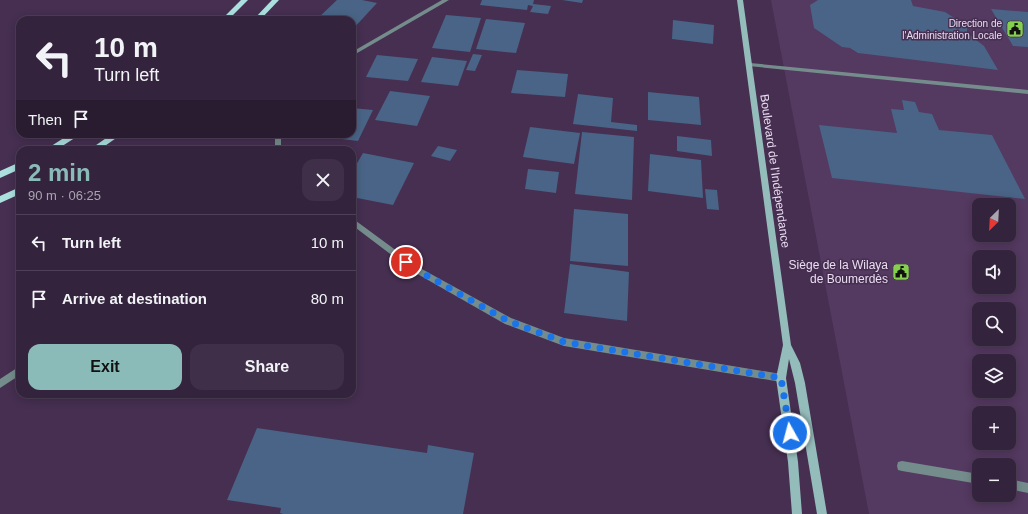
<!DOCTYPE html>
<meta charset="utf-8">
<style>
:root{--surface:#34233d;--page:#3f2f48;--text:#f1f3f6;--muted:#a9a4b0;--line:#4e4057;--accent:#8bbbb9}
body{margin:0;font-family:Arial,sans-serif;background:var(--page);color:var(--text);height:100vh;display:flex;flex-direction:column;font-size:15px;white-space:nowrap}
*{box-sizing:border-box;margin:0}
p{font-size:13px;color:var(--muted)}
.icon{flex:none;width:22px;height:22px;fill:none;stroke:currentColor;stroke-width:2;stroke-linecap:round;stroke-linejoin:round}
.map{position:relative;flex:1;overflow:hidden}
.panel{position:absolute;left:16px;top:146px;width:340px;height:252px;display:flex;flex-direction:column;background:var(--surface);border-radius:12px;box-shadow:0 2px 10px #0003,0 0 0 1px var(--line)}
.panel>*{flex:none}
.guide{position:absolute;left:16px;top:16px;width:340px;height:122px;border-radius:12px;box-shadow:0 2px 10px #0003,0 0 0 1px var(--line);background:#34233d;color:var(--text);overflow:hidden}
.needle{width:26px;rotate:204deg}
.controls{position:absolute;left:972px;top:198px;display:grid;gap:8px}
.controls a{display:grid;place-items:center;width:44px;height:44px;border-radius:8px;background:var(--surface);box-shadow:0 2px 10px #0003,0 0 0 1px var(--line);font-size:20px}
.pin{position:absolute;display:grid;place-items:center;width:34px;height:34px;color:#fff;margin:-17px;border:2px solid #fff;border-radius:50%;box-shadow:0 1px 4px #0007}
.me{position:absolute;width:44px;margin:-22px;rotate:353deg;stroke-linejoin:round;filter:drop-shadow(0 0 3px #0008)}
.turn{display:flex;align-items:center;gap:14px;height:84px;padding:0 12px;font-size:18px}
.turn .icon{width:52px;height:52px;stroke-width:2.5}
.turn b{display:block;font-size:28px;line-height:34px}
.then{display:flex;align-items:center;height:38px;padding:0 12px;background:#0003;gap:8px;font-size:15px}
.round{display:grid;place-items:center;flex:none;width:42px;height:42px;border-radius:12px;background:var(--page)}
.summary{display:flex;align-items:center;justify-content:space-between;height:68px;padding:0 12px}
h1{font-size:24px;font-weight:600;line-height:30px;color:var(--accent)}
.button{display:flex;gap:8px;margin-top:auto;padding:8px 12px}
.button a{flex:1;height:46px;border-radius:12px;background:var(--accent);color:#111;font-size:16px;font-weight:600;line-height:46px;text-align:center}
.button a+a{background:var(--page);color:var(--text)}
ul{padding:0;list-style:none}
li{display:flex;align-items:center;gap:12px;height:56px;padding:0 12px;border-top:1px solid var(--line)}
li div{flex:1}
li b{display:block;font-size:15px}
li em{font-style:normal}
.map>svg:first-child{display:block}
.built{fill:#543960;fill-rule:evenodd}
.building{fill:#496486}
.lines{fill:none;stroke-linecap:round;stroke-linejoin:round}
.lane{fill:#748d8c;fill-rule:evenodd}
.street{fill:#748d8c;fill-rule:evenodd}
.secondary{fill:#94bcbb;fill-rule:evenodd}
.primary{fill:#ace0df;fill-rule:evenodd}
.route{stroke:#1a73e8;stroke-width:7;stroke-dasharray:0 12.6}
.labels{text-anchor:middle;dominant-baseline:central;stroke-width:3;stroke-linejoin:round;paint-order:stroke}
.far-poi-label{font-size:10px;fill:#ebddf2;stroke:#462f51;text-anchor:end}
.street-label{font-size:12px;fill:#ebddf2;stroke:#462f51}
.poi-label{font-size:12px;fill:#ebddf2;stroke:#462f51;text-anchor:end}
</style>
<div class="map">
<svg width="1028" height="514" viewBox="0 0 1028 514">
<rect width="100%" height="100%" fill="#462f51"/>
<!-- built -->
<path class="built" d="M771 0H1028V514H869ZM979 205H1009V235H979ZM979 257H1009V287H979ZM979 309H1009V339H979ZM979 361H1009V391H979ZM979 413H1009V443H979ZM979 465H1009V495H979Z"/>
<!-- building -->
<g class="building">
<path d="M337 0H362L377 3 352 30V20H316Z"/>
<path d="M482 0H534L533 4 551 6 548 14 530 12 533 6 528 5 527 10 480 5Z"/>
<path d="M562 0H583L582 3Z"/>
<path d="M818 0H911L913 6 945 12 967 26V33L984 46 998 70 858 53 850 48 842 47 814 28 810 5Z"/>
<path d="M991 9 1028 12V47L1013 46Z"/>
<path d="M446 15 481 18 470 52 432 48Z"/>
<path d="M486 19 525 23 516 53 476 49Z"/>
<path d="M673 20 714 25 713 44 672 39Z"/>
<path d="M473 54 482 55 475 71 466 70Z"/>
<path d="M377 55 418 59 408 81 366 77Z"/>
<path d="M432 57 467 61 458 86 421 82Z"/>
<path d="M517 70 568 74 565 97 511 93Z"/>
<path d="M390 91 430 96 417 126 375 120Z"/>
<path d="M648 92 699 97 701 125 648 120Z"/>
<path d="M578 94 613 98 611 122 637 125V131L573 124Z"/>
<path d="M902 100 915 102 919 112 932 114 939 130 992 135 1025 199 832 178 819 125 897 133 891 109 904 110Z"/>
<path d="M352 108 373 110 358 141 309 135 352 134Z"/>
<path d="M530 127 580 133 574 164 523 157Z"/>
<path d="M582 132 634 137 632 200 575 194Z"/>
<path d="M677 136 711 140 712 156 677 151Z"/>
<path d="M438 146 457 150 450 161 431 156Z"/>
<path d="M363 153 414 163 393 205 352 197V172Z"/>
<path d="M650 154 701 160 703 198 648 191Z"/>
<path d="M528 169 559 172 556 193 525 189Z"/>
<path d="M705 189 717 190 719 210 707 209Z"/>
<path d="M574 209 628 214V266L570 261Z"/>
<path d="M570 264 629 272 627 321 564 313Z"/>
<path d="M257 428 427 453 428 445 474 453 463 514H283L280 513 281 508 227 500Z"/>
</g>
<g class="lines">
<!-- lane -->
<g class="lane">
<path d="M902 461 979 474V484L902 471 898 470 897 466 898 462Z"/>
<path d="M1009 479 1028 483V493L1009 489Z"/>
</g>
<!-- street -->
<g class="street">
<path d="M442 0H449L352 56V52Z"/>
<path d="M750 63 1028 90V94L748 66 747 65Z"/>
<rect x="275" y="134" width="6" height="16"/>
<path d="M352 218 420 268 511 318 564 338 781 374 784 375 786 378 784 381 781 382 564 346 505 324 414 272 352 225Z"/>
<path d="M20 366V375L0 388V379Z"/>
</g>
<!-- secondary -->
<path class="secondary" d="M737 0H743L791 345 800 363 805 383 827 514H817L795 383 789 359 786 378 798 462 802 514H792L788 462 776 378 783 345Z"/>
<!-- primary -->
<g class="primary">
<path d="M241 0H248L228 20H221Z"/>
<path d="M272 0H279L260 20H253Z"/>
<path d="M70 134H81L56 150H45Z"/>
<path d="M112 134H122L99 150H89Z"/>
<path d="M20 162V169L0 178V171Z"/>
<path d="M20 187V194L0 203V196Z"/>
</g>
</g>
<g class="lines">
<!-- route -->
<path class="route" d="M406 262 417 270 508 321 564 342 781 378 790 433"/>
</g>
<!-- icons -->
<defs>
<symbol id="civic-square" viewBox="-11 -11 22 22"><rect x="-9" y="-9" width="18" height="18" rx="4" fill="#84d04e" stroke="#462f51"/><path d="M-.6-6.5H3V-4.5H.6V-3L4-1V1h2V6H-6V1h2V-1L-.6-3ZM-1.2 2.5V6h2.4V2.5Z" fill="#111"/></symbol>
</defs>
<g fill-rule="evenodd">
<use href="#civic-square" x="1005" y="19" width="20" height="20"/>
<use href="#civic-square" x="891" y="262" width="20" height="20"/>
</g>
<g class="labels">
<!-- far-poi labels -->
<g class="far-poi-label">
<text x="1002" y="23">Direction de<tspan x="1002" dy="12">l'Administration Locale</tspan></text>
</g>
<!-- street labels -->
<g class="street-label">
<text transform="translate(775 171) rotate(82)">Boulevard de l'Indépendance</text>
</g>
<!-- poi labels -->
<g class="poi-label">
<text x="888" y="265">Siège de la Wilaya<tspan x="888" dy="14">de Boumerdès</tspan></text>
</g>
</g>
</svg>
<div class="controls">
<a><svg class="needle" viewBox="-14 -14 28 28"><path d="M0-13l5 13h-10z" fill="#e53935"/><path d="M0 13l5-13h-10z" fill="#a9a4b0"/></svg></a>
<a><svg class="icon" aria-label="sound" viewBox="0 0 24 24"><path d="M4 9h4l5-4v14l-5-4H4zM17 9q2 3 0 6"/></svg></a>
<a><svg class="icon" aria-label="search" viewBox="0 0 24 24"><circle cx="10" cy="10" r="6"/><path d="M15 15l6 6"/></svg></a>
<a><svg class="icon" aria-label="layers" viewBox="0 0 24 24"><path d="M12 4l9 5-9 5-9-5zM3 14l9 5 9-5"/></svg></a>
<a>+</a>
<a>−</a>
</div>
<div class="pin" style="left:406px;top:262px;background:#d93025"><svg class="icon" aria-label="arrive" viewBox="0 0 24 24"><path d="M6 21V4h12l-3 4 3 4H6"/></svg></div>
<svg class="me" style="left:790px;top:433px" viewBox="-20 -20 40 40"><circle r="17" fill="#1a73e8" stroke="#fff" stroke-width="3"/><path d="M0-11L8 9 0 5-8 9z" fill="#fff"/></svg>
<div class="guide">
<div class="turn"><svg class="icon" aria-label="left" viewBox="0 0 24 24"><path d="M17 20v-9H6M10 6l-5 5 5 5"/></svg><div><b>10 m</b>Turn left</div></div>
<div class="then">Then<svg class="icon" aria-label="arrive" viewBox="0 0 24 24"><path d="M6 21V4h12l-3 4 3 4H6"/></svg></div>
</div>
<section class="panel">
<div class="summary"><div><h1>2 min</h1><p>90 m · 06:25</p></div><a class="round"><svg class="icon" aria-label="close" viewBox="0 0 24 24"><path d="M6 6l12 12M18 6L6 18"/></svg></a></div>
<ul>
<li><svg class="icon" aria-label="left" viewBox="0 0 24 24"><path d="M17 20v-9H6M10 6l-5 5 5 5"/></svg><div><b>Turn left</b></div><em>10 m</em></li>
<li><svg class="icon" aria-label="arrive" viewBox="0 0 24 24"><path d="M6 21V4h12l-3 4 3 4H6"/></svg><div><b>Arrive at destination</b></div><em>80 m</em></li>
</ul>
<div class="button"><a>Exit</a><a>Share</a></div>
</section>
</div>
